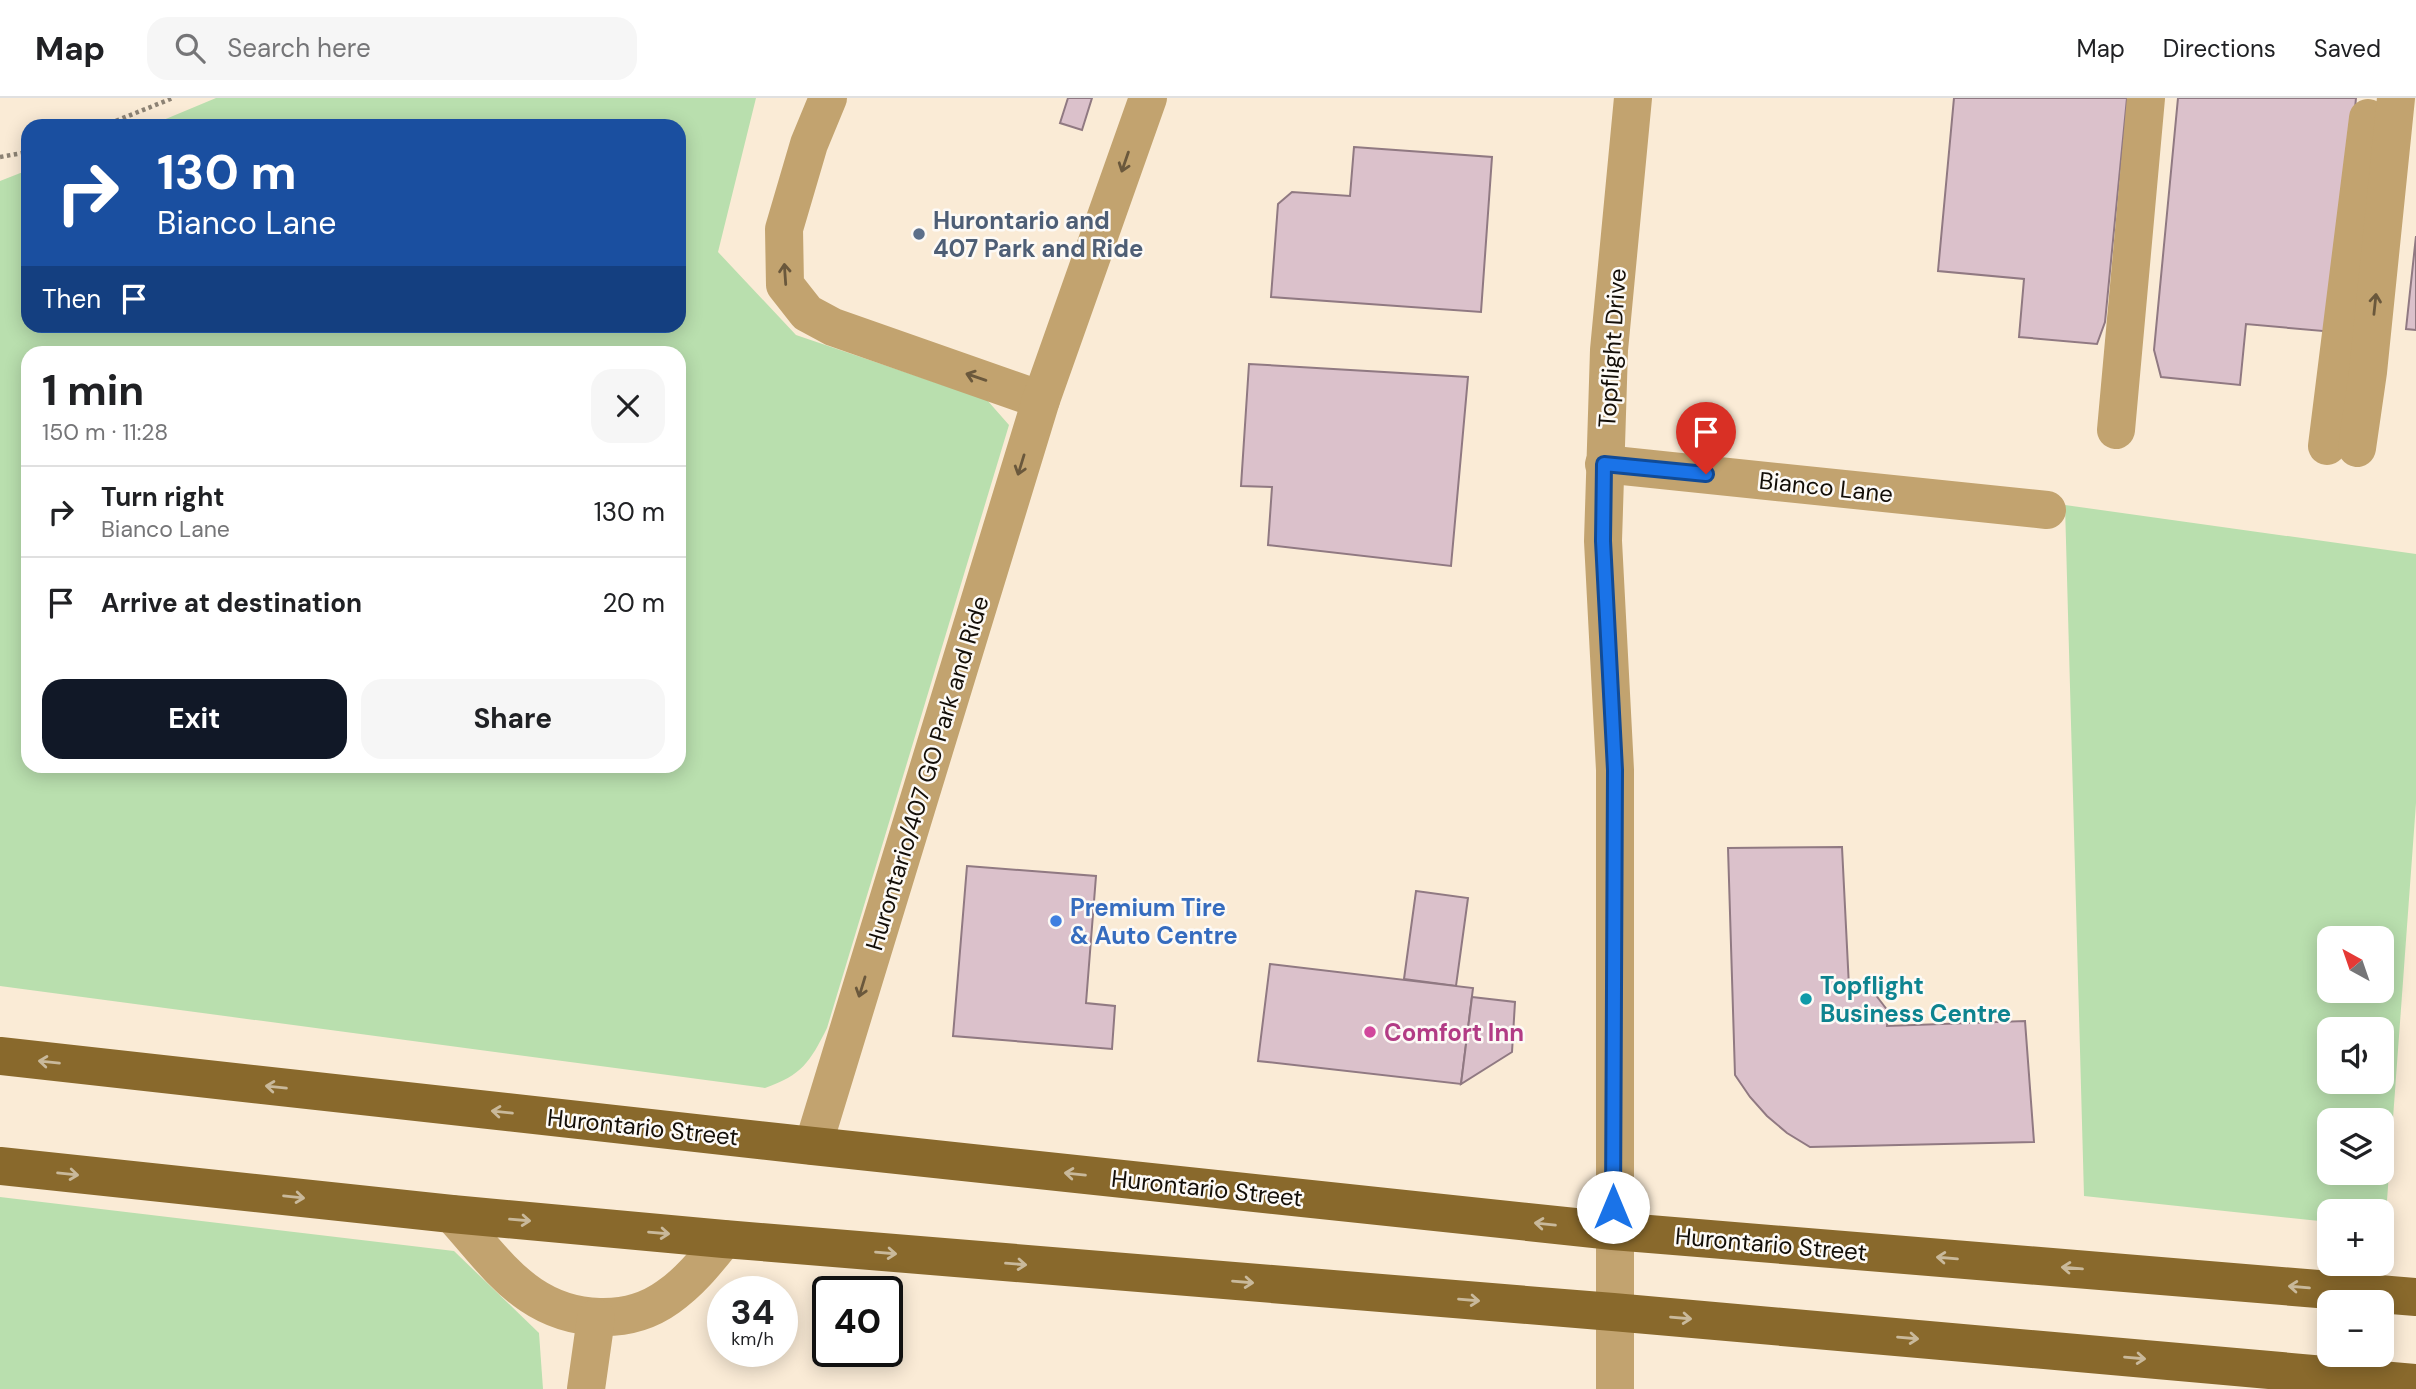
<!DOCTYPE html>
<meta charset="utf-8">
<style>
:root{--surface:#fff;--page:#f6f6f6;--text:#202124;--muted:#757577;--line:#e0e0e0;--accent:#111827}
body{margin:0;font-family:"DM Sans",sans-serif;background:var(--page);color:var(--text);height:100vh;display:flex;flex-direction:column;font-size:26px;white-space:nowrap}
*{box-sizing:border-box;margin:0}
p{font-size:23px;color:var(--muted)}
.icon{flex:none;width:38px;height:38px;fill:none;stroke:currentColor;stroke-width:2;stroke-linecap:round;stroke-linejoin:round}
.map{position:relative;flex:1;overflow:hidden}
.sheet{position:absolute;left:21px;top:248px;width:665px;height:427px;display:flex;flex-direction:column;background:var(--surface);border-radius:21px;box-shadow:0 4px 18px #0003}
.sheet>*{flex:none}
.guide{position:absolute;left:21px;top:21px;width:665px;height:214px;border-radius:21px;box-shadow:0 4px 18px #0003;background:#1a4fa0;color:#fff;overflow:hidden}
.needle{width:46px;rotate:320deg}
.controls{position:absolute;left:2317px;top:828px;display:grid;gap:14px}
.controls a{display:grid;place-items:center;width:77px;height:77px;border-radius:14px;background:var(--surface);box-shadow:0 4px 18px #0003;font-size:35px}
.speed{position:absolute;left:707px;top:1178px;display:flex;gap:14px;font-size:35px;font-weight:700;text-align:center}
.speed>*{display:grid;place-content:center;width:91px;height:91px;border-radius:50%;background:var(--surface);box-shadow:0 4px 18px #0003;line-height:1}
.speed small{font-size:18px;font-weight:400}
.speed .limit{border:4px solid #111;border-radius:10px;background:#fff;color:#111}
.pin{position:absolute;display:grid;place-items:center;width:60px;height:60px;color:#fff;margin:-72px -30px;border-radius:50% 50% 50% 0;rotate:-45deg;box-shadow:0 0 7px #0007}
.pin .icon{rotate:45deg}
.me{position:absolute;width:77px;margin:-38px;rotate:0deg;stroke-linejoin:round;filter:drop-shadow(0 0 5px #0008)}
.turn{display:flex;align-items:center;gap:24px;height:147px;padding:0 21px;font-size:32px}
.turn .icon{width:91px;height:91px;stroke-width:2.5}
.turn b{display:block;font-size:49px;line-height:60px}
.then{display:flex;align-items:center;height:66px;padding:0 21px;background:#0003;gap:14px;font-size:26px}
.round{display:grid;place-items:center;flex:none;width:74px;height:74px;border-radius:21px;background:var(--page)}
.summary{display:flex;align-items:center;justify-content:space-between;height:119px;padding:0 21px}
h1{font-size:42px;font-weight:700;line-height:52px}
.primary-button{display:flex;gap:14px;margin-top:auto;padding:14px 21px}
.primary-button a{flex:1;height:80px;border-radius:21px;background:var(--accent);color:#fff;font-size:28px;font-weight:700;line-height:80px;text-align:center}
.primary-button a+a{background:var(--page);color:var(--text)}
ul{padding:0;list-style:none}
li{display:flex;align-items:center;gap:21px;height:91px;padding:0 21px;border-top:2px solid var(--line)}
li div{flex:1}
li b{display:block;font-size:26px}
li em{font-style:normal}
header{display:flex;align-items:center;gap:42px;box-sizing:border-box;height:98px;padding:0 35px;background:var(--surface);border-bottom:2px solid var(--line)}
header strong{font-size:33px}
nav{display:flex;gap:38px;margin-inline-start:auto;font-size:24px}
.search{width:490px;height:63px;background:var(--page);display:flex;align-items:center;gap:18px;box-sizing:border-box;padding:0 24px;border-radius:21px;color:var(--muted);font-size:26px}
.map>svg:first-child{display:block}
.green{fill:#b9dfae;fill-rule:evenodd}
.building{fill:#dbc1cb;stroke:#907982;stroke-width:2}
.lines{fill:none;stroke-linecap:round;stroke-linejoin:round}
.path{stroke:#8c8274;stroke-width:4.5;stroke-dasharray:3.5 3.5;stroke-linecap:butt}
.minor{stroke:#c2a36f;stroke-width:38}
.major{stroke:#89692c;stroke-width:38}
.oneway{stroke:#6a583c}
.oneway2{stroke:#c9b99b}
.route-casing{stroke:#114b97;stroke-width:18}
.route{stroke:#1a73e8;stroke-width:12}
.service-dot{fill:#5c6f8a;stroke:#fdfaf6;stroke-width:2.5}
.shop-dot{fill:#3f7fe0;stroke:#fdfaf6;stroke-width:2.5}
.culture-dot{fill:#0f9aa8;stroke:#fdfaf6;stroke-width:2.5}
.hotel-dot{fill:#d1479c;stroke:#fdfaf6;stroke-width:2.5}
.labels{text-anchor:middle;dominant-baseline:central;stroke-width:5;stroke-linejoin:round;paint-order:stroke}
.service-label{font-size:24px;font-weight:bold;fill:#4e5e75;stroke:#fdfaf6;text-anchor:start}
.street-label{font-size:24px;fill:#130e08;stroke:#fdfaf6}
.shop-label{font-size:24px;font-weight:bold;fill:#366cbe;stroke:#fdfaf6;text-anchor:start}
.culture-label{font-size:24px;font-weight:bold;fill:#0d838f;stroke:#fdfaf6;text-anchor:start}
.hotel-label{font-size:24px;font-weight:bold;fill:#b23c85;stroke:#fdfaf6;text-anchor:start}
</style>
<header>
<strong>Map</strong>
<div class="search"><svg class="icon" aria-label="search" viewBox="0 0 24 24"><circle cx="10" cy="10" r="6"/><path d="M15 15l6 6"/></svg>Search here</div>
<nav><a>Map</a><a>Directions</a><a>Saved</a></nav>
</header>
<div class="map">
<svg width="2416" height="1291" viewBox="0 0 2416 1291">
<rect width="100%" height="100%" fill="#faebd6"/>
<!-- green -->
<g class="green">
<path d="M216 0H756L718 154 796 237 987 302 1009 327 827 930C810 964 802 977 765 990L0 888V83L28 72V228H679V28H149ZM28 256H679V668H28Z"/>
<path d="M2065 407 2416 456V705L2385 1130 2382 1129V1113H2329V1124L2084 1098ZM2329 840H2382V892H2329ZM2329 931H2382V984H2329ZM2329 1022H2382V1074H2329Z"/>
<path d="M0 1099 454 1153 539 1235 543 1291H0Z"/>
</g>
<!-- building -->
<g class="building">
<path d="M1068 0H1092L1082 32 1060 25Z"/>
<path d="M1954 0H2127L2105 224 2097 246 2019 239 2024 181 1938 173Z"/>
<path d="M2178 0H2356L2334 234 2246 226 2240 287 2161 279 2154 252Z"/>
<path d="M1354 49 1492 59 1481 214 1271 199 1278 106 1292 94 1350 98Z"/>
<path d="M2416 138V232L2406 231Z"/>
<path d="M1249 266 1468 279 1451 468 1268 447 1272 389 1241 388Z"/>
<path d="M1842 749 1849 889 1868 887 1888 913 1887 928 2025 923 2034 1044 1810 1049 1787 1035 1767 1018 1750 999 1735 977 1728 750Z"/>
<path d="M967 768 1096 778 1086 905 1115 908 1112 951 953 938Z"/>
<path d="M1416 793 1468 800 1456 888 1404 881Z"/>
<path d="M1270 866 1473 890 1461 986 1258 963Z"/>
<path d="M1472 899 1515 904 1512 954 1461 986Z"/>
</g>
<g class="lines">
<!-- path -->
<g class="path">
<path d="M103 28 173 0"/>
<path d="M0 59 28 54"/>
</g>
<!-- minor -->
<g class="minor">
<path d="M828 0 809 46 784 131 785 187 807 215 833 229 1041 302"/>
<path d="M2116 332 2146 0"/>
<path d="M2327 348 2368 20"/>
<path d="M2357 350 2368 274 2396 0"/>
<path d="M1604 366 2047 412"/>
<path d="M813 1048 1041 302 1148 0"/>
<path d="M452 1116C477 1143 501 1177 531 1197 571 1224 628 1228 668 1199 691 1183 707 1162 724 1141"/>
<path d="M586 1291 596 1220"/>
<path d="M1615 1291V672L1603 443 1609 252 1633 0"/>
</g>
<!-- major -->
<g class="major">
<path d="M0 958 813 1048 1613 1133 2416 1199"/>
<path d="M0 1068 452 1116 724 1141 1613 1214 2416 1285"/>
</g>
</g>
<!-- one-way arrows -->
<defs><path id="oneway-shaft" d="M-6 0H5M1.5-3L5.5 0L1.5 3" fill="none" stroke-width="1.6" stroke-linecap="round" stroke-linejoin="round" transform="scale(1.75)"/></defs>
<g class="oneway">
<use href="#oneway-shaft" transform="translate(1125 64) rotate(109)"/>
<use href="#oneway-shaft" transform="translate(785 176) rotate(-94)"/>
<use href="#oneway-shaft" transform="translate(2375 206) rotate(-84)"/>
<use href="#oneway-shaft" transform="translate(976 279) rotate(-161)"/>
<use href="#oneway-shaft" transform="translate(1021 367) rotate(107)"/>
<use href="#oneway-shaft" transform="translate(862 889) rotate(107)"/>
</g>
<g class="oneway2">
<use href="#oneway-shaft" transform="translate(49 964) rotate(-174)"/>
<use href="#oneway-shaft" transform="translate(276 989) rotate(-174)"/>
<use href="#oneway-shaft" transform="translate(502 1014) rotate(-174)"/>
<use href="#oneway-shaft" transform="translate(68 1076) rotate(6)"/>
<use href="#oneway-shaft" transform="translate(1075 1076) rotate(-174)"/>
<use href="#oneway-shaft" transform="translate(294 1099) rotate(6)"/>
<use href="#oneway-shaft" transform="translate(520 1122) rotate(5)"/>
<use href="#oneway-shaft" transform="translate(1545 1126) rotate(-174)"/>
<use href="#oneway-shaft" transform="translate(659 1135) rotate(5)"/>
<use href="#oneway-shaft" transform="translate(886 1155) rotate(5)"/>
<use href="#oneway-shaft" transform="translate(1947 1160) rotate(-175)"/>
<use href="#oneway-shaft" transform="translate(1016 1166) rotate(5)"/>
<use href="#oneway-shaft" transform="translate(2072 1170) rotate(-175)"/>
<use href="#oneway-shaft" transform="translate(1243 1184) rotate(5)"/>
<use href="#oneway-shaft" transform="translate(2299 1189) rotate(-175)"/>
<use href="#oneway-shaft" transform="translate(1469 1202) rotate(5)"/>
<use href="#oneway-shaft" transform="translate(1681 1220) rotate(5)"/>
<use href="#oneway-shaft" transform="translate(1908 1240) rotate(5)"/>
<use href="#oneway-shaft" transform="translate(2135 1260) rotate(5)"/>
</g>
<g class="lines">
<defs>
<path id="route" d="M1613 1109 1615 672 1603 443 1604 366 1706 376"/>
</defs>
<!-- route casing -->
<use href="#route" class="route-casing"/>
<!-- route -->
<use href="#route" class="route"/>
</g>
<!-- markers -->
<circle class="service-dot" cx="919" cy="136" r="7"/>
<circle class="shop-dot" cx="1056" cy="823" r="7"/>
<circle class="culture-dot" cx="1806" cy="901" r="7"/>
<circle class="hotel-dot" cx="1370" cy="934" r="7"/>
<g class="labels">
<!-- service labels -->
<g class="service-label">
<text x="933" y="122">Hurontario and<tspan x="933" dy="28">407 Park and Ride</tspan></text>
</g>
<!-- street labels -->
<g class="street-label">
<text transform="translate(1612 250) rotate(-86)">Topflight Drive</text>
<text transform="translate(1826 389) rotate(6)">Bianco Lane</text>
<text transform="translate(927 675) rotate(-73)">Hurontario/407 GO Park and Ride</text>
<text transform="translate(643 1029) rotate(6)">Hurontario Street</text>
<text transform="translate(1207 1090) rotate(6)">Hurontario Street</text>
<text transform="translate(1771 1146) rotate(5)">Hurontario Street</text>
</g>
<!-- shop labels -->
<g class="shop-label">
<text x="1070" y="809">Premium Tire<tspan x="1070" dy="28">&amp; Auto Centre</tspan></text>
</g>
<!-- culture labels -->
<g class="culture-label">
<text x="1820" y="887">Topflight<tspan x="1820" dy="28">Business Centre</tspan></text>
</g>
<!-- hotel labels -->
<g class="hotel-label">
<text x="1384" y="934">Comfort Inn</text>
</g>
</g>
</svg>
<div class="controls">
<a><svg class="needle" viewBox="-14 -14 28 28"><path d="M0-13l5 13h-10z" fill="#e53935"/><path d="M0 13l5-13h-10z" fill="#757577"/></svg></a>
<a><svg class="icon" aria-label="sound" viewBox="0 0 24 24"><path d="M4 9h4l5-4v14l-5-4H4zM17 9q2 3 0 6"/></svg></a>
<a><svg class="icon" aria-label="layers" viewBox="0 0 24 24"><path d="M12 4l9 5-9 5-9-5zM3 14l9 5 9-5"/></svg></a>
<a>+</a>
<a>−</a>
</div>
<div class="speed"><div>34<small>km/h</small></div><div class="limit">40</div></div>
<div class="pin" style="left:1706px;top:376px;background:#d93025"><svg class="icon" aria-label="arrive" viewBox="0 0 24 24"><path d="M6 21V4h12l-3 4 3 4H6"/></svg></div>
<svg class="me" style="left:1613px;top:1109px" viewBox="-20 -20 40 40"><circle r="19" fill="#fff"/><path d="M0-13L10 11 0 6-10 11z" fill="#1a73e8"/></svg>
<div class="guide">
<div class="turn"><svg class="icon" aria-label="right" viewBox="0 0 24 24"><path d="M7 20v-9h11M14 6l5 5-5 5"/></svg><div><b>130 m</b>Bianco Lane</div></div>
<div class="then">Then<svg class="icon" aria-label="arrive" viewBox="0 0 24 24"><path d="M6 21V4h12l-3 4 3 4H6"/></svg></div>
</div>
<section class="sheet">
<div class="summary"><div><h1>1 min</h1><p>150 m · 11:28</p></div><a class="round"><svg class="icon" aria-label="close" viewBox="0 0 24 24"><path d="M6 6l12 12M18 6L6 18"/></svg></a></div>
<ul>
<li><svg class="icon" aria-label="right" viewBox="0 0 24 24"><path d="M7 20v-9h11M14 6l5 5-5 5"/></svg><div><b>Turn right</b><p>Bianco Lane</p></div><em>130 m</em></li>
<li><svg class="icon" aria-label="arrive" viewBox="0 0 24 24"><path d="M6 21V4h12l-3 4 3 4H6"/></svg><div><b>Arrive at destination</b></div><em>20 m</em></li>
</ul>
<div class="primary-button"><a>Exit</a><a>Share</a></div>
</section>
</div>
